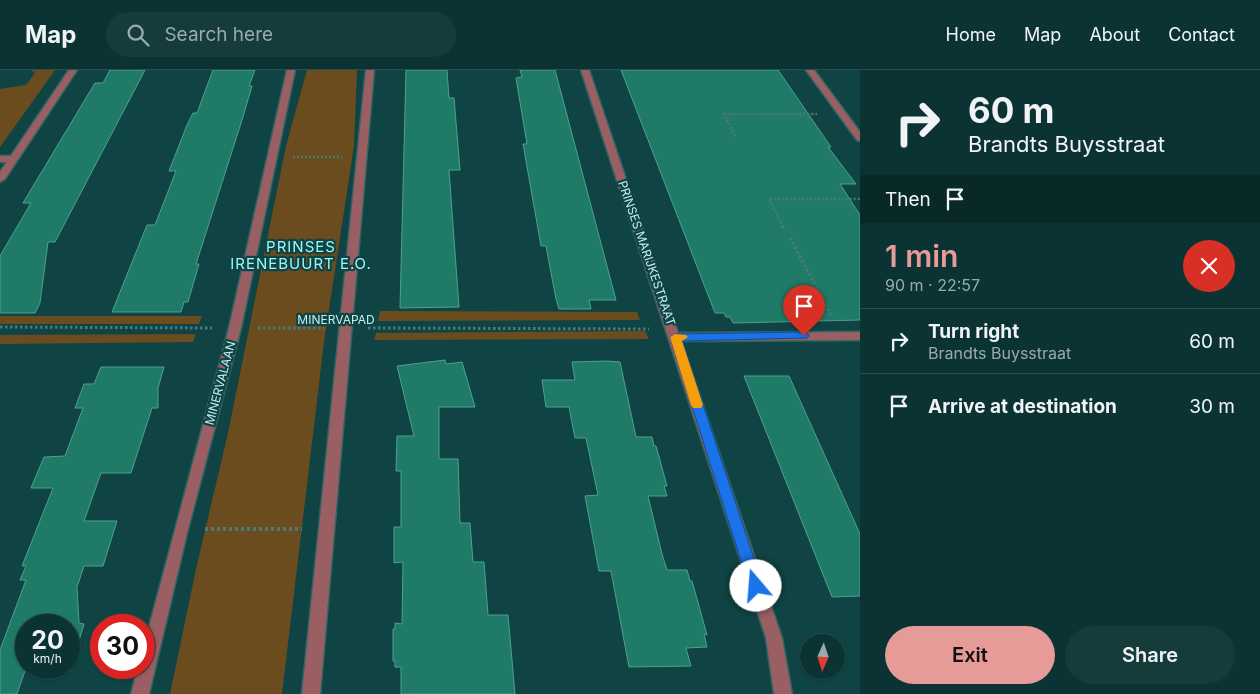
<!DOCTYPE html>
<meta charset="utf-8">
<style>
:root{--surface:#0c3333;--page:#153b3b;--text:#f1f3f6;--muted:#9aaaac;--line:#2c4e4e;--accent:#e69b98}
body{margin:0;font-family:Inter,sans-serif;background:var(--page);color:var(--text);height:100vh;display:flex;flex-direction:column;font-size:19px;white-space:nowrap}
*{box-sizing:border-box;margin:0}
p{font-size:16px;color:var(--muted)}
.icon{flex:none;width:28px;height:28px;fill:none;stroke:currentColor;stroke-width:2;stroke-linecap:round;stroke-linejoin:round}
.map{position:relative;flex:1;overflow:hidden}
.details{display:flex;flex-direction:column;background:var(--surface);width:400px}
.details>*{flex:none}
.banner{background:#0c3333;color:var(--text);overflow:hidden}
.needle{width:32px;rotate:183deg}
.fabs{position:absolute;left:800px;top:564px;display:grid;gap:10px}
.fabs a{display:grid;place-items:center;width:45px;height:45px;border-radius:50%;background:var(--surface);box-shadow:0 1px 4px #0004,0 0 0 1px var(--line);font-size:25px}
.speed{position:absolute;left:15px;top:544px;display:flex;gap:10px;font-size:25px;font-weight:700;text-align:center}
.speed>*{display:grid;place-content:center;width:65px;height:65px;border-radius:50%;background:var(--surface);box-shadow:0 1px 4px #0004,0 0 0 1px var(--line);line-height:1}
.speed small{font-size:12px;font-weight:400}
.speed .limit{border:8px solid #d22;background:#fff;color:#111}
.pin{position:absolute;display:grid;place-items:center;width:42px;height:42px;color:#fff;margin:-51px -21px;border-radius:50% 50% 50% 0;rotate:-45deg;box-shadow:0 0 5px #0007}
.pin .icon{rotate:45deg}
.me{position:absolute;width:55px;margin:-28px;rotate:342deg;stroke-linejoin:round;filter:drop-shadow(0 0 4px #0008)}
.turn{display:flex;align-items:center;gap:18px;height:105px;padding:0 25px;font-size:22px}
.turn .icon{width:65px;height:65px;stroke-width:2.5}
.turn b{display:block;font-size:35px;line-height:42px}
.then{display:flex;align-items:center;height:48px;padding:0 25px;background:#0003;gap:10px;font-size:19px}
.round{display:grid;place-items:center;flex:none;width:52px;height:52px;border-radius:26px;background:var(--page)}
.head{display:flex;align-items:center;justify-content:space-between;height:85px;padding:0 25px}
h1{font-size:30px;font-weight:600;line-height:38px;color:var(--accent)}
.button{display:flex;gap:10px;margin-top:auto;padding:10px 25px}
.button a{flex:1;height:58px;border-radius:30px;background:var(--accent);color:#111;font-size:20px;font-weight:600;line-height:58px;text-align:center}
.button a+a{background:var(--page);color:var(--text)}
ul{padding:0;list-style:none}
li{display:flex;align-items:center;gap:15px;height:65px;padding:0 25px;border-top:1px solid var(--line)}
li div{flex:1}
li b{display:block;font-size:19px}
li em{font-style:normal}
header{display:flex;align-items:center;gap:30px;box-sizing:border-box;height:70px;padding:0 25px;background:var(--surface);border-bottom:1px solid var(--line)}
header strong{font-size:24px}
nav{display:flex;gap:28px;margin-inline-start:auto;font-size:18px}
.search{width:350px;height:45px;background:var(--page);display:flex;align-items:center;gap:12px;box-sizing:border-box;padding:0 18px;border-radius:28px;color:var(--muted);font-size:19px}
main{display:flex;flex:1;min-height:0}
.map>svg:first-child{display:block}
.green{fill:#6a4c1e}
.building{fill:#1f7b68;stroke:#4da28e;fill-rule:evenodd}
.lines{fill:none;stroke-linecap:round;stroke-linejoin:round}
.service-casing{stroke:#306363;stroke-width:3}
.minor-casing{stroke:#306363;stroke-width:3}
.path-far2{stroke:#497a7a;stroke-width:2.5;stroke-dasharray:2 2;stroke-linecap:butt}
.path-far1{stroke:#497a7a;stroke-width:3;stroke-dasharray:2.5 2.5;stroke-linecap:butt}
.path{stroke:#497a7a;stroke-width:4;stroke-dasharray:3 3;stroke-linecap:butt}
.service{fill:#995f63;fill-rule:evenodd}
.minor{fill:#995f63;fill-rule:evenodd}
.route{fill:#1a73e8;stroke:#114b97}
.slow{fill:#f59e0b}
.labels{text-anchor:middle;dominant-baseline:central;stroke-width:4.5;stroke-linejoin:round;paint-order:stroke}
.street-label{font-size:12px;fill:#c4eeee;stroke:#104444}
.quarter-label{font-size:15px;letter-spacing:1px;fill:#9bf7f7;stroke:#104444}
</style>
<header>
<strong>Map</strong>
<div class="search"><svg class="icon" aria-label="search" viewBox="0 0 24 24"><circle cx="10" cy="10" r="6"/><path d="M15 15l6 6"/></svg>Search here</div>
<nav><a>Home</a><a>Map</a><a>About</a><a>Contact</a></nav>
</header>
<main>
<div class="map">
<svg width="860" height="624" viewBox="0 0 860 624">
<rect width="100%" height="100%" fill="#104444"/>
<!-- green -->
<g class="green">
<path d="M31 0H55L0 77V19L26 15 35 3Z"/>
<path d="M307 0H357L354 76 324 272 282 624H170L196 499 228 363 286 76Z"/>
<path d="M380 241 637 242 640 250 378 251Z"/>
<path d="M0 246H202L199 254H0Z"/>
<path d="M645 261 649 269 374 270 376 263Z"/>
<path d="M196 264 193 272 0 274V265Z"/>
</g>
<!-- building -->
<g class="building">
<path d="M110 0H145L55 172H48L40 233 35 243H0V186L31 133H23L95 13H103Z"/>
<path d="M213 0H255L249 16H252L242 50 196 194H199L188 232H184L181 242H112L147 155H155L176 101H169L187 55 193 43H197Z"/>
<path d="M406 0H447L449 28H454L460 100H449L459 237 400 238Z"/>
<path d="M520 0H555L616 230H589L591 239H559L556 229 546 176H541L523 74H527L516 8 522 7Z"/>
<path d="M621 0H778L831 77H828L856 114H840L860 145V250L733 253 730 247H726L724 243H715Z"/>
<path d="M445 290 446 294 462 292 475 337H439V389H458L460 453H470L473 492H484L488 545H508L515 624H401V597H395V591H393V559H395V553L402 554 403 492 394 493V457H401V401H396L397 366H414L397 296Z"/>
<path d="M606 291 620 292 636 367H652L654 376H656L667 416H664L667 426H648L662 484 667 500H687L690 511H692L707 565 704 564 707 577 686 578 691 596 629 597 611 501H599L585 426 598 425 586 368H575L569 337H546L542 310H575L572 292Z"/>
<path d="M101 297H164L158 318V338H152L131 403H101L84 451H117L103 496H84L77 517 79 553 84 554 70 601H25L17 624H0V580L26 510H20L26 496H22L53 418H31L44 387 65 386 83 338H75L84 314H94ZM26 555H69V598H26Z"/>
<path d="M744 306H789L860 464V526L832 527Z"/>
</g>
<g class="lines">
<defs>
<path id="service" d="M0 86H13L18 89 13 92H0Z"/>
<g id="minor">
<path d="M69 0H77L5 109 0 112V102Z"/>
<path d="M287 0H295L241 258 188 459 149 624H131L138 598H144V576L229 258Z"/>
<path d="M366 0H374L320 624H302Z"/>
<path d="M581 0H589L678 263 860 262V270L681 271 782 568 792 624H774L766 568Z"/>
<path d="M806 0H814L860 62V71L857 70Z"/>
</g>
</defs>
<!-- service casing -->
<use href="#service" class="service-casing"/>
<!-- minor casing -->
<use href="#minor" class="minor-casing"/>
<!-- path-far2 -->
<g class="path-far2">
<path d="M735 66 724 44H817"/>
<path d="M293 87H342"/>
<path d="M783 157 769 129H860"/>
</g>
<!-- path-far1 -->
<g class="path-far1">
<path d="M782 156 784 159"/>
<path d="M790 168 831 245"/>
<path d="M0 257 212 258"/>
<path d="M258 258H324"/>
<path d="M368 258 649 259"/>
</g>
<!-- path -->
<path class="path" d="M205 459H302"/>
<!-- service -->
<use href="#service" class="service"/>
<!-- minor -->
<use href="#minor" class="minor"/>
</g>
<!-- route -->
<path class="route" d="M804 262 807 263 809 266 807 268 682 271 763 516 761 521 756 522 751 521 749 516 670 267 675 264Z"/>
<!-- slow -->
<path class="slow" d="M675 264 686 265 688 267 682 271 703 335 701 338H693L691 335 670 267Z"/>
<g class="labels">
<!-- street labels -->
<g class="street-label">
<text transform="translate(647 183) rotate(71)">PRINSES MARIJKESTRAAT</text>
<text x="336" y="249">MINERVAPAD</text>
<text transform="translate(220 313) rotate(-75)">MINERVALAAN</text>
</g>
<!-- quarter labels -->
<g class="quarter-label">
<text x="301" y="176">PRINSES<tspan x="301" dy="17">IRENEBUURT E.O.</tspan></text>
</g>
</g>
</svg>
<div class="fabs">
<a><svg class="needle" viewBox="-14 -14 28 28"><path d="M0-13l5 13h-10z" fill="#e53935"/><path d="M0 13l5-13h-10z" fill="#9aaaac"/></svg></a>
</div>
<div class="speed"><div>20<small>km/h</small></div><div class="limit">30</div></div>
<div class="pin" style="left:804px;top:266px;background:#d93025"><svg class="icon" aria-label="arrive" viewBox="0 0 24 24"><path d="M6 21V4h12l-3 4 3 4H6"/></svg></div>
<svg class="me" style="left:756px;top:516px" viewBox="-20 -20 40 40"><circle r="19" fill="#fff"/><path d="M0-13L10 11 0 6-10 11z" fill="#1a73e8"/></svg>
</div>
<section class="details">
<div class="banner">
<div class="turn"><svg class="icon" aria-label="right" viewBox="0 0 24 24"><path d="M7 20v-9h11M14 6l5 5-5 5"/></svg><div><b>60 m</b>Brandts Buysstraat</div></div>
<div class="then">Then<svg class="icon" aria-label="arrive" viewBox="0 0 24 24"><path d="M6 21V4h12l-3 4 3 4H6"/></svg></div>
</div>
<div class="head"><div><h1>1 min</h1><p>90 m · 22:57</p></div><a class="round" style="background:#d93025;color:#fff"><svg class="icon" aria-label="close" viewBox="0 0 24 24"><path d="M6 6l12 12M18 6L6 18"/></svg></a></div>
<ul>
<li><svg class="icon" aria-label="right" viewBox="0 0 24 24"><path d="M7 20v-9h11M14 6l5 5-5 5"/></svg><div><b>Turn right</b><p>Brandts Buysstraat</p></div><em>60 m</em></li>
<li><svg class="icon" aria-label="arrive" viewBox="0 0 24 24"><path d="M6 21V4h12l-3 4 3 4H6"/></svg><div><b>Arrive at destination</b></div><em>30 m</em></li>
</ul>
<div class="button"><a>Exit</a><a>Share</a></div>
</section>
</main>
